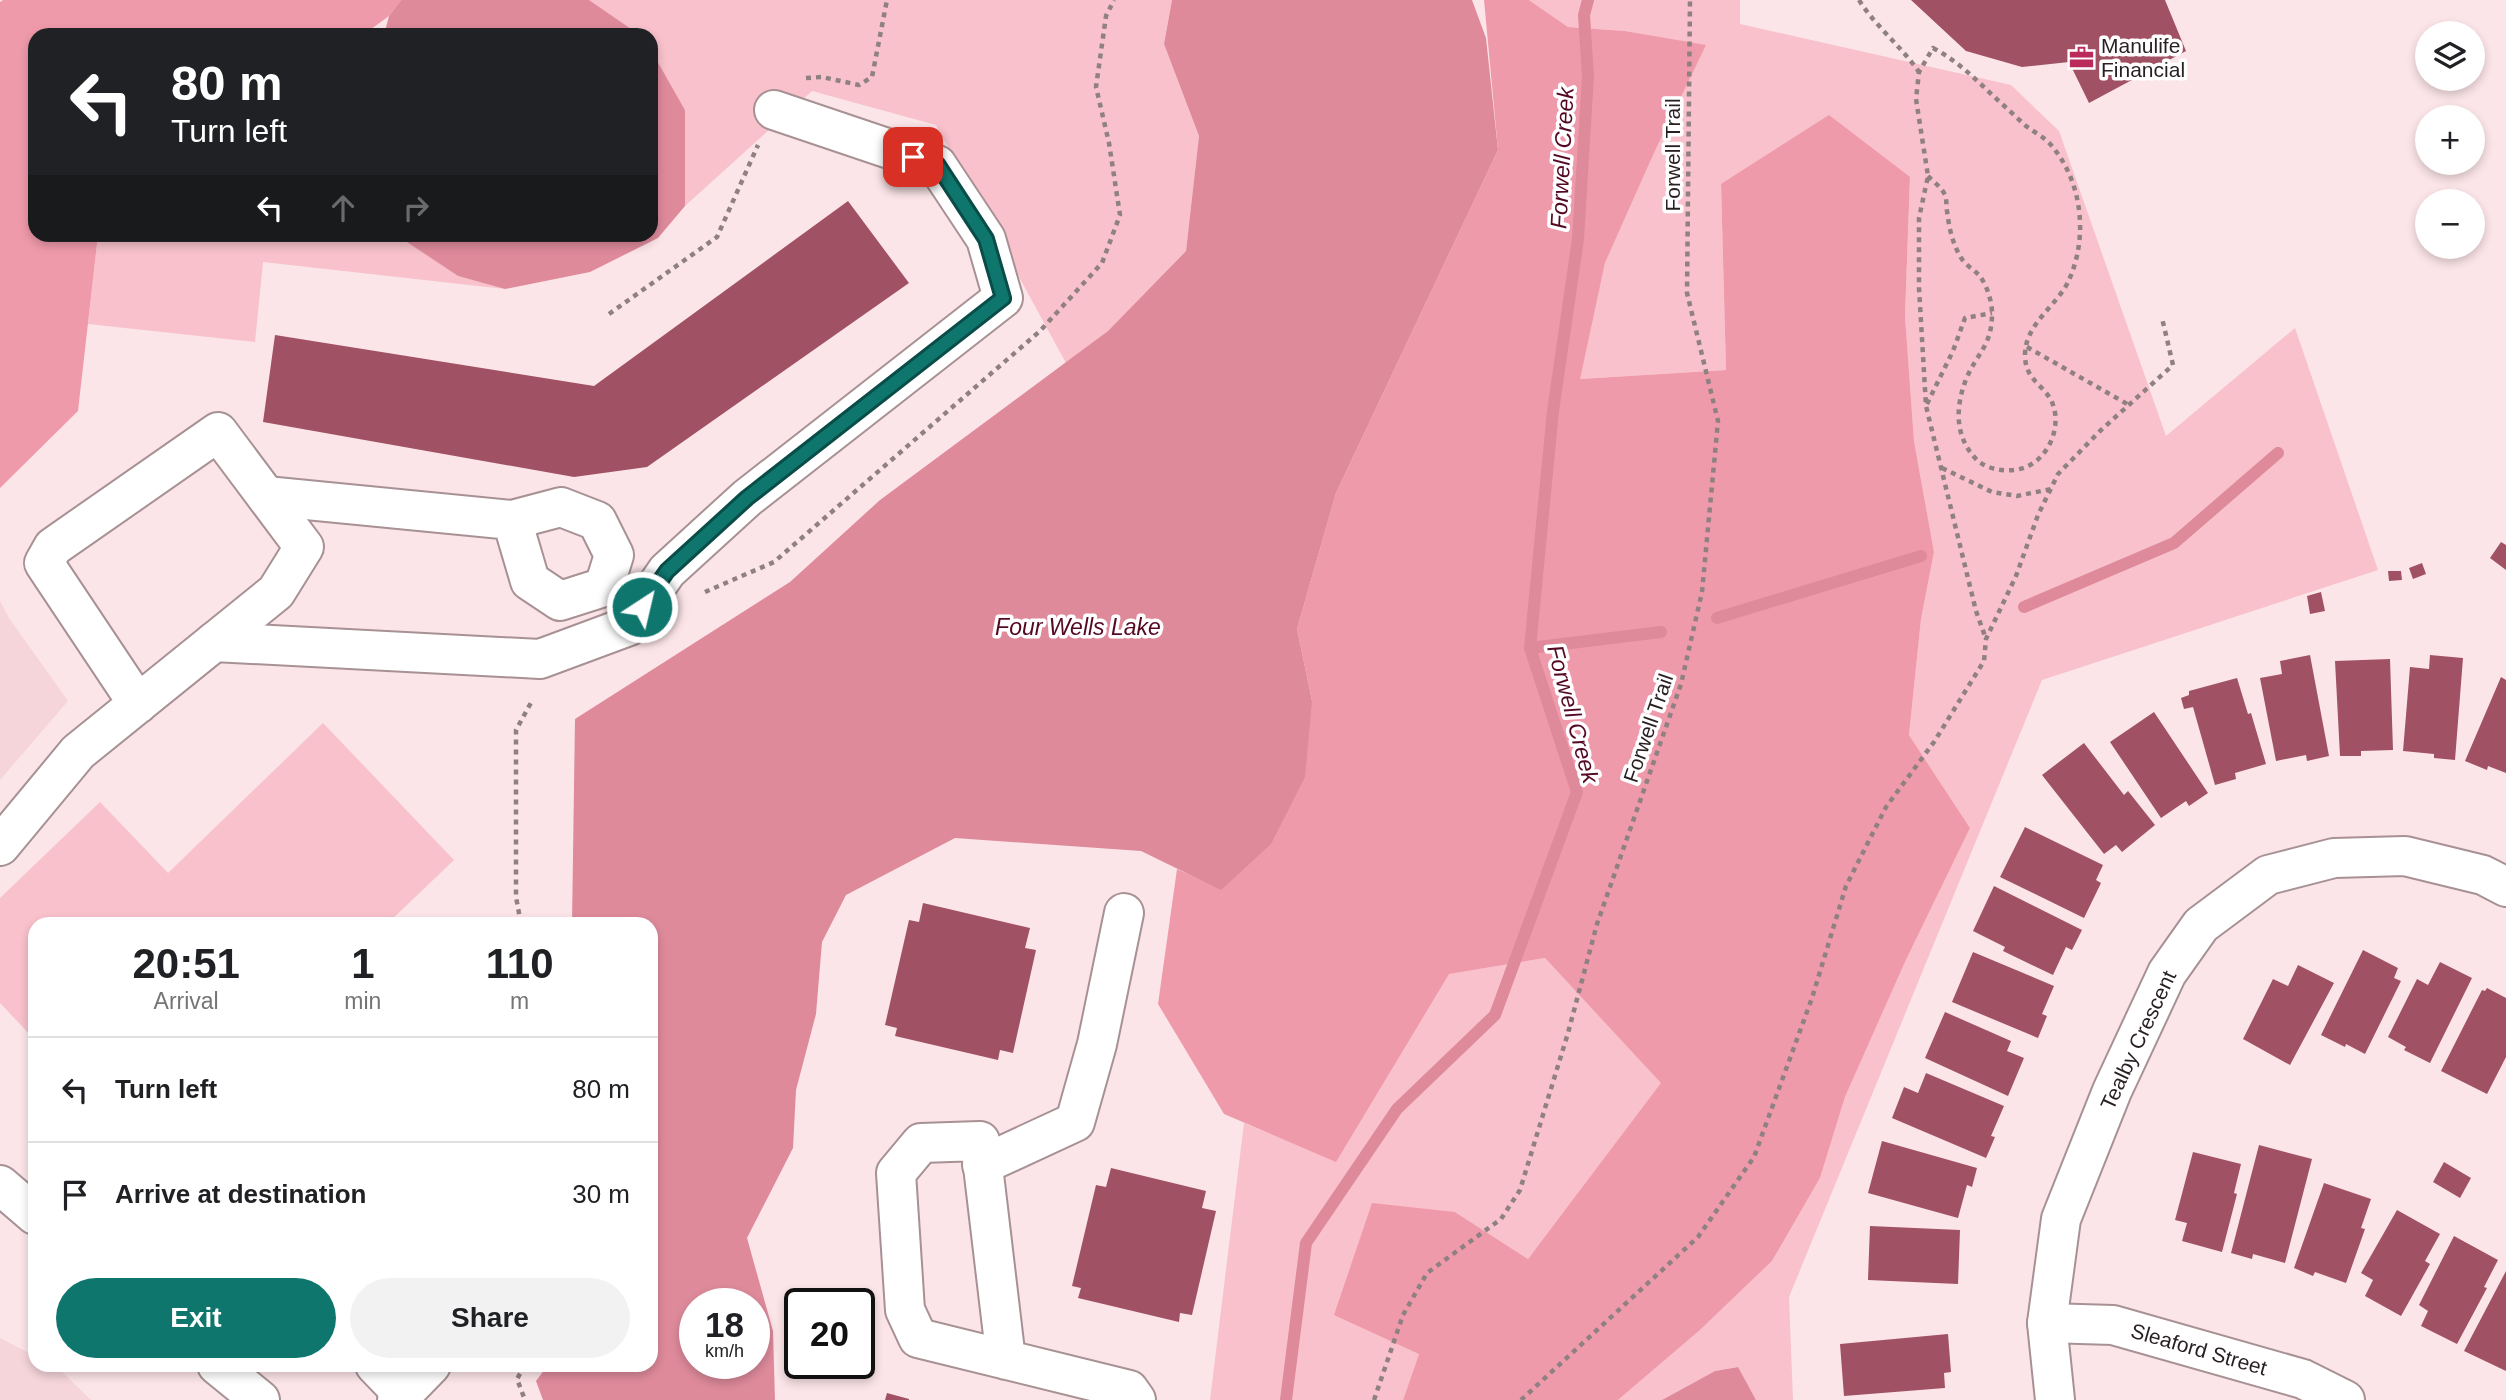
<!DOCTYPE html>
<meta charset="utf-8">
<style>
:root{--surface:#fff;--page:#f2f2f2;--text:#202124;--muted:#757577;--line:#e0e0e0;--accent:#0f766e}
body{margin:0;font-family:Helvetica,sans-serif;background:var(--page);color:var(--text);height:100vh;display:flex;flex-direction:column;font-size:26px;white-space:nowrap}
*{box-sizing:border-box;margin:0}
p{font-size:23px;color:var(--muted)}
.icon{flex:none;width:38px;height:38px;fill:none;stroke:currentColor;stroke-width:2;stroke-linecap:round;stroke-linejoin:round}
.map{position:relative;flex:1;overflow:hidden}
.details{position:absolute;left:28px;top:917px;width:630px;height:455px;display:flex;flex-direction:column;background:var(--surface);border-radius:21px;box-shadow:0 4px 10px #0003}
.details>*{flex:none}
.banner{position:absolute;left:28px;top:28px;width:630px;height:214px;border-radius:21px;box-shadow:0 4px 10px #0003;background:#202124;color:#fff;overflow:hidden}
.tools{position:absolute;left:2415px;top:21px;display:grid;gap:14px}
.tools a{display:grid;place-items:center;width:70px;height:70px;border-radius:50%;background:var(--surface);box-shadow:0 4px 10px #0003;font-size:35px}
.speed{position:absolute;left:679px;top:1288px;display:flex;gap:14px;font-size:35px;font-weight:700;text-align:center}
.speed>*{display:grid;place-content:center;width:91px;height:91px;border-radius:50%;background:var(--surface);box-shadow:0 4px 10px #0003;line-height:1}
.speed small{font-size:18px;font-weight:400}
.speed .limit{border:4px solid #111;border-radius:10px;background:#fff;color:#111}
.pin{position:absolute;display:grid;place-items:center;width:60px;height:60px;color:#fff;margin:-30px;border-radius:14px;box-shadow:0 4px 10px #0006}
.me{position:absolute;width:77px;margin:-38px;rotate:35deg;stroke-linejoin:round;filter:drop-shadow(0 0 5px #0008)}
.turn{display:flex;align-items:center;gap:24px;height:147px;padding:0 28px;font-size:32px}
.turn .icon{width:91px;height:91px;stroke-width:2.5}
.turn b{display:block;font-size:49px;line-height:60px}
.lanes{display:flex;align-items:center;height:66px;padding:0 28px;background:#0003;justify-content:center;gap:35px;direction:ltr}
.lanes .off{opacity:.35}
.eta{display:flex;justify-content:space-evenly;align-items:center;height:119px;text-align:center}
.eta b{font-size:42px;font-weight:700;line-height:49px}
.action{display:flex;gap:14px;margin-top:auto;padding:14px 28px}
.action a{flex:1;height:80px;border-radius:42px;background:var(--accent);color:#fff;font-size:28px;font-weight:700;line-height:80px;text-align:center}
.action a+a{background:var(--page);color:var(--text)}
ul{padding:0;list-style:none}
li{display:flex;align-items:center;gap:21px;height:105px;padding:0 28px;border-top:2px solid var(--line)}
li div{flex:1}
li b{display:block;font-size:26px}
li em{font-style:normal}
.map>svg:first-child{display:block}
.built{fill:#f5d5da}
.green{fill:#f8c1cb}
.forest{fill:#ef9aab}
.water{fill:#de8a9b;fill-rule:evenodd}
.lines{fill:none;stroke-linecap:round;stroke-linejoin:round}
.stream{stroke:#de8a9b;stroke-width:12}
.building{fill:#a05264}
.minor-casing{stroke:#a79194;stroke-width:42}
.path{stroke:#8f8082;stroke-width:4.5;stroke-dasharray:5 5;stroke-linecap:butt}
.minor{stroke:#fff;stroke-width:38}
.route-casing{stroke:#0a4d48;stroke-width:18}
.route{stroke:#0f766e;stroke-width:12}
.labels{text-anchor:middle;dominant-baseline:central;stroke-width:7;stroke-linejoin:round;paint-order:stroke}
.poi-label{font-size:21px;fill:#281f21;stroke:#fff;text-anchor:start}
.street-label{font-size:21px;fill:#281f21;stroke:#fff}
.water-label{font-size:23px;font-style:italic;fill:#540823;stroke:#fff}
</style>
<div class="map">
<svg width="2506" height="1400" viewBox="0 0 2506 1400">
<rect width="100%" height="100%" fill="#fce5e8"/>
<!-- built -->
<g class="built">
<path d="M0 601 9 618 68 701 0 780Z"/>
<path d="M0 1338 35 1356V1365H52L57 1367 91 1400H0Z"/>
</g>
<!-- green -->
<g class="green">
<path d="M589 0H1172L1164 44 1199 136 1186 251 1108 331 1066 363 936 125 812 91 685 206V110L651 50V35H640Z"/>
<path d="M1529 0H1740V24L2011 85 2059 131 2166 436 2295 328 2378 570 2042 680 1789 1297 1793 1400H1756L1737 1367 1715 1371 1662 1400H1618L1700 1330 1772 1261 1820 1178 1845 1097 1905 962 1970 828 1909 735 1921 619 1934 552 1914 441 1905 316 1910 178 1721 185 1726 370 1579 379 1605 263 1654 153 1705 46 1625 31 1568 27Z"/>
<path d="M98 235H400L402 238 458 276 505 289 263 262 255 342 88 324Z"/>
<path d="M323 723 454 860 387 924H35V1040L0 1003V898L100 802 168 873Z"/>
<path d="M1545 958 1662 1083 1528 1259 1455 1212 1419 1354 1403 1400H1210L1244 1123 1336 1161 1448 974Z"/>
</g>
<!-- forest -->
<g class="forest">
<path d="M3 0H401L389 16 363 35H35V234L98 235 78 411 0 488V2Z"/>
<path d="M1484 0H1529L1568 27 1625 31 1706 45 1654 153 1605 263 1580 379 1726 370 1721 184 1829 115 1910 177 1905 316 1914 441 1934 552 1921 619 1909 735 1970 828 1905 962 1845 1097 1820 1178 1772 1261 1700 1330 1618 1400H1403L1419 1354 1334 1315 1372 1203 1455 1212 1528 1259 1661 1083 1545 958 1449 974 1336 1162 1224 1114 1158 1004 1177 869 1221 889 1312 701 1297 629 1336 493 1498 150Z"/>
</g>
<!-- water -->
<g class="water">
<path d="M401 0H589L640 35H384L389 16Z"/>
<path d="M1172 0H1472L1486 38 1498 150 1336 493 1297 629 1312 701 1305 777 1271 844 1221 890 1141 851 955 838 846 895 822 942 816 1014 796 1090 793 1148 747 1238 773 1331 775 1400H543L536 1381 548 1365H651V924H572L575 719 790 582 880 500 1108 331 1186 251 1199 136 1164 44ZM695 1304H754V1363H695Z"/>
<path d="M651 50 685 110V206L658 238 590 272 505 289 458 276 401 238 400 235 651 234Z"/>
<path d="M1738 1367 1756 1400H1662L1715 1371Z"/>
</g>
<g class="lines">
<!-- stream -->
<g class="stream">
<path d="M2024 607 2174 543 2278 453"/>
<path d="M1717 618 1921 556"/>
<path d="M1530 648 1661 632"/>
<path d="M1286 1400 1306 1243 1397 1109 1495 1015 1577 792 1530 648 1553 411 1578 239 1588 76 1584 15 1588 0"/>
</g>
</g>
<!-- building -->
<g class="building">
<path d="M1911 0H2165L2186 51 2089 103 2069 62 2022 67 1966 51Z"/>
<path d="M848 201 909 283 647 467 574 477 263 422 275 335 594 386Z"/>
<path d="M2501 542 2506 545V570L2490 558Z"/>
<path d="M2422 563 2426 574 2413 579 2409 568Z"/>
<path d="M2388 571H2401L2402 580 2389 581Z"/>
<path d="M2321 592 2325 611 2310 614 2307 596Z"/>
<path d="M2310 655 2329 756 2307 761 2306 755 2276 761 2260 678 2282 674 2280 661Z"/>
<path d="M2430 655 2463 658 2455 760 2434 758V754L2403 751 2410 667 2429 669Z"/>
<path d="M2390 659 2393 750 2361 751V756H2340L2335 661Z"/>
<path d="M2501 677 2506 680V773L2488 766 2487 770 2465 761Z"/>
<path d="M2237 678 2248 714 2251 713 2266 764 2235 773 2236 779 2215 785 2193 707 2184 709 2181 698 2189 695V691Z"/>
<path d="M2154 712 2208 793 2189 806 2186 801 2161 818 2110 742Z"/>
<path d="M2084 743 2124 795 2128 791 2155 825 2122 852 2116 845 2104 854 2042 775Z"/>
<path d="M2025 827 2103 865 2096 880 2101 883 2084 918 2000 877Z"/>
<path d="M1994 886 2082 930 2072 950 2066 947 2053 975 2003 951 2005 947 1973 931Z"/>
<path d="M923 903 1030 928 1025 948 1036 950 1013 1053 1000 1050 998 1060 895 1036 897 1028 885 1025 909 920 919 922Z"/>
<path d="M2363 950 2398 968 2394 978 2401 981 2365 1054 2346 1044 2345 1047 2321 1035Z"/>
<path d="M1973 952 2054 986 2042 1014 2047 1016 2038 1038 1952 1002Z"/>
<path d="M2440 962 2472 978 2430 1063 2404 1050 2406 1047 2388 1037 2417 979 2428 985Z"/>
<path d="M2298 965 2334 983 2290 1065 2243 1039 2273 979 2288 986Z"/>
<path d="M2487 988 2506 998V1057L2487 1094 2441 1071 2482 990 2485 991Z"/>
<path d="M1945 1012 2011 1041 2007 1051 2024 1058 2008 1096 1925 1058Z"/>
<path d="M1926 1073 2004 1106 1991 1136 1995 1137 1986 1158 1892 1118 1904 1087 1918 1093Z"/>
<path d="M1882 1141 1977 1168 1972 1187 1967 1185 1958 1218 1868 1193Z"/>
<path d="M2259 1145 2312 1159 2285 1263 2253 1254 2252 1259 2231 1253Z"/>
<path d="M2193 1152 2241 1164 2234 1193 2237 1194 2222 1252 2182 1241 2187 1223 2175 1220Z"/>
<path d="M2444 1162 2471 1178 2460 1198 2433 1182Z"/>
<path d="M1111 1168 1206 1191 1202 1208 1216 1211 1192 1315 1180 1313 1179 1322 1078 1298 1081 1288 1072 1286 1096 1185 1106 1187Z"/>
<path d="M2324 1183 2371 1199 2361 1228 2365 1229 2346 1283 2315 1272 2313 1276 2294 1268Z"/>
<path d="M2397 1210 2440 1234 2425 1261 2430 1264 2401 1316 2365 1296 2373 1280 2361 1273Z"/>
<path d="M1870 1226 1960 1230 1958 1284 1868 1280Z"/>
<path d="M2454 1236 2498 1260 2484 1287 2487 1288 2457 1344 2421 1326 2428 1311 2419 1305Z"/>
<path d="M2506 1271V1371L2464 1351Z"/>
<path d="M1948 1334 1951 1372 1944 1373 1945 1388 1844 1396 1840 1344Z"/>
<path d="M887 1393 909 1399V1400H885Z"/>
</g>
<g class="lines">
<defs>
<g id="minor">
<path d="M266 496 512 520 561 507 597 521 614 555 604 587 560 601 530 581 512 520"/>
<path d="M214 642 540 659 629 626 667 571 747 498 1003 298 986 239 937 165 774 110"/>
<path d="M0 846 78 752 276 592 304 547 218 432 53 547 44 563 138 704"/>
<path d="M982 1165 1075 1122 1097 1044 1124 913"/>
<path d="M0 1185 35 1215"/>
<path d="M2047 1323 2113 1325 2303 1379 2345 1400"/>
<path d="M1006 1360 980 1141 921 1143 896 1173 905 1310 918 1338 1129 1390 1136 1400"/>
<path d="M217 1365 260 1400"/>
<path d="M375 1365 403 1394"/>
<path d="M397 1400 431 1365"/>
<path d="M2055 1400 2047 1323 2061 1219 2112 1091 2167 973 2201 925 2268 875 2334 858 2405 856 2483 875 2506 887"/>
</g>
</defs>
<!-- minor casing -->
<use href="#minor" class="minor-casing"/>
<!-- path -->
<g class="path">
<path d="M1859 0C1876 27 1901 46 1919 72"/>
<path d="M806 78 822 77 859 85 872 77 887 0"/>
<path d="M1928 176C1933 181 1942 188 1945 195 1947 200 1946 207 1947 211 1949 227 1952 242 1960 256 1964 264 1973 269 1979 275 1987 285 1992 301 1992 314 1992 345 1978 352 1967 377 1955 406 1954 437 1977 460 1989 471 2011 473 2026 467 2050 457 2063 424 2051 400 2042 384 2025 379 2025 355 2025 325 2054 308 2067 284 2089 240 2083 182 2051 145 2044 137 2034 132 2026 126 2018 119 2010 111 2002 104 1980 84 1960 62 1933 48L1919 72 1916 99 1928 176 1919 218V288L1926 406 1976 611 1986 639"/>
<path d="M609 314 717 237 758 145"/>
<path d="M2027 347 2129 405"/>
<path d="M1927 404 1953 351 1965 318 1992 313"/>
<path d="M1942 468 1992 492 2017 496 2051 489"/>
<path d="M705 592 774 562 1040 331 1102 263 1120 215 1109 143 1096 87 1106 16 1114 0"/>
<path d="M521 924 516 897V730L533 699"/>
<path d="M525 1365 517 1379 525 1400"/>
<path d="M1374 1400 1403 1315 1427 1273 1501 1219 1520 1190 1568 1033 1597 924 1681 684 1702 592 1718 421 1687 293 1690 0"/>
<path d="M1521 1400 1698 1237 1754 1157 1812 998 1846 886 1886 807 1934 742 1984 661 1986 639 2016 576 2038 515 2058 474 2100 431 2173 365 2162 318"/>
</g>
<!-- minor -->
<use href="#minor" class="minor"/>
</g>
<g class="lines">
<defs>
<path id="route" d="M642 607 667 571 747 498 1003 298 986 239 937 164 913 157"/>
</defs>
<!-- route casing -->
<use href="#route" class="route-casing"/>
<!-- route -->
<use href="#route" class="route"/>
</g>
<!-- icons -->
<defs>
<symbol id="office-bare" viewBox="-9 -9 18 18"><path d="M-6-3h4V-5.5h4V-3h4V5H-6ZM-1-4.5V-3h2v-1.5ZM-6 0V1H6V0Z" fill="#ba2b5b" stroke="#fff" stroke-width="2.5" paint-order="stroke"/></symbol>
</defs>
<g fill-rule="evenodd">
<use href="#office-bare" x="2064" y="40" width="35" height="35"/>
</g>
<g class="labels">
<!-- poi labels -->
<g class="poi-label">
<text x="2101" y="45">Manulife<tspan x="2101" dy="24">Financial</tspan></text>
</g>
<!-- street labels -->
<g class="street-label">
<text transform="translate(1672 155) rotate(-90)">Forwell Trail</text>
<text transform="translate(1648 728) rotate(-71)">Forwell Trail</text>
<text transform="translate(2138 1040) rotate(-65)">Tealby Crescent</text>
<text transform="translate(2199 1349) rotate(16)">Sleaford Street</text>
</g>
<!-- water labels -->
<g class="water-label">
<text transform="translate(1562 158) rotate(-87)">Forwell Creek</text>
<text x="1078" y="627">Four Wells Lake</text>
<text transform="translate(1573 714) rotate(75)">Forwell Creek</text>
</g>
</g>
</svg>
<div class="tools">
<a><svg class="icon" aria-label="layers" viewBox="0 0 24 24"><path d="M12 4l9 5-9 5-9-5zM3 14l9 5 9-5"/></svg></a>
<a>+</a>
<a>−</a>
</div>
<div class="speed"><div>18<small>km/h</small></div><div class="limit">20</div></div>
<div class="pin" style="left:913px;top:157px;background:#d93025"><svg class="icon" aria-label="arrive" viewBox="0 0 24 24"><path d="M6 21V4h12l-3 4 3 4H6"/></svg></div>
<svg class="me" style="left:642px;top:607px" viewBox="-20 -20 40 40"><circle r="17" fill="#0f766e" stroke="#fff" stroke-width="3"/><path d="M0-11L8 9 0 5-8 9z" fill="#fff"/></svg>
<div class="banner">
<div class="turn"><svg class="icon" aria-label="left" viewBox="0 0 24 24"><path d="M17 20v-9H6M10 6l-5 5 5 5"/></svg><div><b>80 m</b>Turn left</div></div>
<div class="lanes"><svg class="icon" aria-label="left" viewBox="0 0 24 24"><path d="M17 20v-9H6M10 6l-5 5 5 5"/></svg><svg class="icon off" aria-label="ahead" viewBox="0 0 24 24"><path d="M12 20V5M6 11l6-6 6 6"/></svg><svg class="icon off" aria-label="right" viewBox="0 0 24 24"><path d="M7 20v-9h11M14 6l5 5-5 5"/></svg></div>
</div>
<section class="details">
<div class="eta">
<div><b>20:51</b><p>Arrival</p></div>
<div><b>1</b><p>min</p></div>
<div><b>110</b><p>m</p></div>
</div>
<ul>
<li><svg class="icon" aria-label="left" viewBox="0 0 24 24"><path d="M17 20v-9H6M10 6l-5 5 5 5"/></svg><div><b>Turn left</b></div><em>80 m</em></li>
<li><svg class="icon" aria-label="arrive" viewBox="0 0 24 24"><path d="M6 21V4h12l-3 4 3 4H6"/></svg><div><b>Arrive at destination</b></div><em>30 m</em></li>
</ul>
<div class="action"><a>Exit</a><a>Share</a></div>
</section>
</div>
